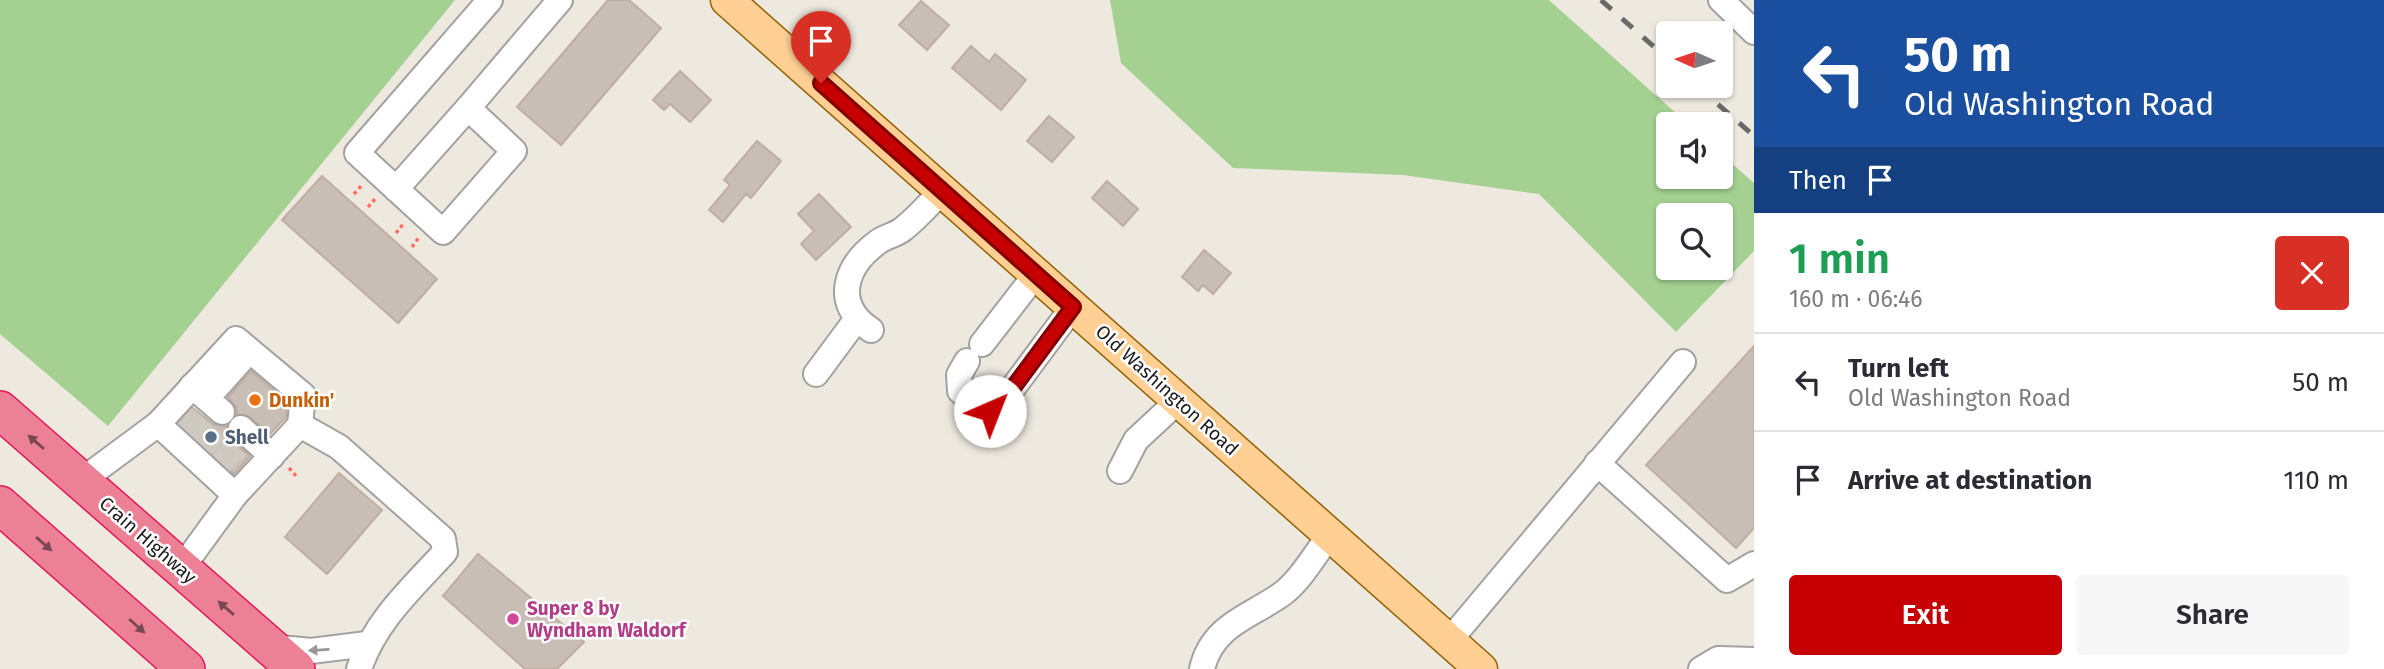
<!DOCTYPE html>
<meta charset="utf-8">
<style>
:root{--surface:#fff;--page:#f7f7f7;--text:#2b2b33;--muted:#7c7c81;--line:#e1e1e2;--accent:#c60002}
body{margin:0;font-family:"Fira Sans",sans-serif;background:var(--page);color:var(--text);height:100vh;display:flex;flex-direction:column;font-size:26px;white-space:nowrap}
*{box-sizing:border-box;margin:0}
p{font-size:23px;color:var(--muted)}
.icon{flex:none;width:38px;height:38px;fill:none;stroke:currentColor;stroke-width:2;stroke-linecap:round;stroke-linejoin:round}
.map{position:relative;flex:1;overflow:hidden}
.panel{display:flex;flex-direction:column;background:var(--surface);width:630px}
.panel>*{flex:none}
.top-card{background:#1a4fa0;color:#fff;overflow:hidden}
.needle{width:46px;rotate:273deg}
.fabs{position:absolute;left:1656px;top:21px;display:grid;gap:14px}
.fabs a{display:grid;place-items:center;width:77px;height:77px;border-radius:7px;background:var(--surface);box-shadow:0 2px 5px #0004;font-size:35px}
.pin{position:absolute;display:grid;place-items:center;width:60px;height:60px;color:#fff;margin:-72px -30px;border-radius:50% 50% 50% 0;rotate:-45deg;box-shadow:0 0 7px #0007}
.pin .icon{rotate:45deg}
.me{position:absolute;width:77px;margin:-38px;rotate:44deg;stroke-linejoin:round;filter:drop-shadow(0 0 5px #0008)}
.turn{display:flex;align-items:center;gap:24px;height:147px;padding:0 35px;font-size:32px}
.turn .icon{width:91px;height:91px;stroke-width:2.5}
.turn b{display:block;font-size:49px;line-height:60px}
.then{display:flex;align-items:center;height:66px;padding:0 35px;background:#0003;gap:14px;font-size:26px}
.round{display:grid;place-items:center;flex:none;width:74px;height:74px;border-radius:7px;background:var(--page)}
.headline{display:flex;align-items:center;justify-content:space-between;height:119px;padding:0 35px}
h1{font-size:42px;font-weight:600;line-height:52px;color:#1e9e55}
.button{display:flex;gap:14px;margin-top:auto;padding:14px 35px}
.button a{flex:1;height:80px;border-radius:7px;background:var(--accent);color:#fff;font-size:28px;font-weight:600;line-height:80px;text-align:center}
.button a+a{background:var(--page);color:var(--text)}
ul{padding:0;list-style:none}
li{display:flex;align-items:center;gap:21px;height:98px;padding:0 35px;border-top:2px solid var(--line)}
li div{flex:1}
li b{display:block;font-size:26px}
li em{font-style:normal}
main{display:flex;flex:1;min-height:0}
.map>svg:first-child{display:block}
.forest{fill:#a4d091;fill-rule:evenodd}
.building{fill:#c9beb5;stroke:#c0aea1;stroke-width:2}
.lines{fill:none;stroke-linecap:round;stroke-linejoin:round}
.minor-tunnel{stroke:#cecac2;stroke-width:24;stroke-dasharray:24 12;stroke-linecap:butt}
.minor-casing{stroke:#a2a2a2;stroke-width:28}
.major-casing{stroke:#926000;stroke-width:35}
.highway-casing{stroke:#e1175f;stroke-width:40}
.path{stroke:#ff6d5f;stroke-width:3.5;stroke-dasharray:3.5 3.5;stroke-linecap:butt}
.minor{stroke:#fff;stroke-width:24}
.major{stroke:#ffcf93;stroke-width:32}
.highway{stroke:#ec8095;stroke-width:37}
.rail{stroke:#696969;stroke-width:5;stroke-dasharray:14 14;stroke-linecap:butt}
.oneway{fill:#794852}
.oneway2{fill:#989898}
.route-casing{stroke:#810001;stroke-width:18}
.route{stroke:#c60002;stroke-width:12}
.food-dot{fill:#e8710a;stroke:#fff;stroke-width:2.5}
.service-dot{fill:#5c6f8a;stroke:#fff;stroke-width:2.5}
.hotel-dot{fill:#d1479c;stroke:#fff;stroke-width:2.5}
.labels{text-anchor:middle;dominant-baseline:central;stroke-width:5;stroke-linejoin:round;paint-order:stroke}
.street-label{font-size:19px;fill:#1b1b1b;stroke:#fff}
.food-label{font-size:19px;font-weight:bold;fill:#c56008;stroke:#fff;text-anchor:start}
.service-label{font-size:19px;font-weight:bold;fill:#4e5e75;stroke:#fff;text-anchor:start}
.hotel-label{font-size:19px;font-weight:bold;fill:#b23c85;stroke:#fff;text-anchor:start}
</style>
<main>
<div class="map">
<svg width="1754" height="669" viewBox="0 0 1754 669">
<rect width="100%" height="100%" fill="#eee9df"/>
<!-- forest -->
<g class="forest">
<path d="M0 0H455L108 426 0 334Z"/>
<path d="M1110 0H1549L1688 124H1668V177H1720V153L1754 183V251L1676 332 1539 194 1403 175 1233 168 1121 63ZM1668 215H1720V268H1668Z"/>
</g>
<!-- building -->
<g class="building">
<path d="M608 0H629L661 28 561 145 517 107Z"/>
<path d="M921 1 949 25 927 50 899 25Z"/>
<path d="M971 46 989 62 995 54 1026 80 1001 110 952 68Z"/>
<path d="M680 71 711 100 690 122 670 104 664 110 653 100Z"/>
<path d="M1049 116 1074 137 1052 162 1027 141Z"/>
<path d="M757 141 781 161 751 198 746 194 723 222 709 210 730 185 724 180Z"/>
<path d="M322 176 437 279 398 323 282 220Z"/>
<path d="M1107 181 1138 209 1123 226 1092 198Z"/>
<path d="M819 194 851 227 816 260 801 244 814 231 798 214Z"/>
<path d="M1204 250 1231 273 1213 294 1203 285 1198 291 1182 277Z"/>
<path d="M1754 346V528L1736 548 1646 465Z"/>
<path d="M251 371 287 401 286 417 270 434 250 417 237 414 236 407 228 397Z"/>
<path d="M193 408 213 424 226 426 231 439 250 456 234 474 179 423Z"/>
<path d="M339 473 382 510 327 574 285 537Z"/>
<path d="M478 554 584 642 557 669H525L443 596Z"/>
</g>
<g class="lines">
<!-- minor-tunnel -->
<g class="minor-tunnel">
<path d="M185 434 201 416"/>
<path d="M201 448 229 419"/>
<path d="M220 464 238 446"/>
</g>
<defs>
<g id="minor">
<path d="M490 0 357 153 443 232 514 151 468 108 560 0"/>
<path d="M1721 0 1754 32"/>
<path d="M396 189 468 108"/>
<path d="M871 330C832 304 845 266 878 242 886 236 896 235 903 229 917 218 929 204 942 191"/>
<path d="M982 344 1036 274"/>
<path d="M967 361 959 375 960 391 976 404 990 411 998 408 1073 307"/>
<path d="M816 374 856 320"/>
<path d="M196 383 217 387 249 351"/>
<path d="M192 386 222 412"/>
<path d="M158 424 236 339 303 395 300 425"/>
<path d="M241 428 272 456"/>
<path d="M1597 463 1727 580 1754 564"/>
<path d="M1120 471 1136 440 1178 401"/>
<path d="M81 481 158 424 235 495 181 569"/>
<path d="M235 495 300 425 339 447 443 539 445 552C412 588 375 621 359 669"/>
<path d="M1449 641 1683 362"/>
<path d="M271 647 311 651 367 644"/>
<path d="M1202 669C1212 625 1250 617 1282 594 1301 580 1315 554 1330 535"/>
<path d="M1701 669 1718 659 1754 660"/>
</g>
<path id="major" d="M727 0 1481 669"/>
<g id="highway">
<path d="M0 410 296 669"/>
<path d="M0 505 186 669"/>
</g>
</defs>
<!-- minor casing -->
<use href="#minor" class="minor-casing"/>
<!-- major casing -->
<use href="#major" class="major-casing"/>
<!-- highway casing -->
<use href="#highway" class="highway-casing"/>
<!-- path -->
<g class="path">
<path d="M354 194 362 185"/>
<path d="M368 207 376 198"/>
<path d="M396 233 404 223"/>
<path d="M412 247 419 237"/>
<path d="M289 468 297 477"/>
</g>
<!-- minor -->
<use href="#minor" class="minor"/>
<!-- major -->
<use href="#major" class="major"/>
<!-- highway -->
<use href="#highway" class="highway"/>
<!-- rail -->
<g class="rail">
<path d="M1601 0 1668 59"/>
<path d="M1697 86 1754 136"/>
</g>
</g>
<!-- one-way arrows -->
<defs><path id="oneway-solid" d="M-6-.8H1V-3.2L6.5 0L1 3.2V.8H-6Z" transform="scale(1.75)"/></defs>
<g class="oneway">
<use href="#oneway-solid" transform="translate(36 442) rotate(-139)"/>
<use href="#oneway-solid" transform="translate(44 544) rotate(41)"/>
<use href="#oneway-solid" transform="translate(226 608) rotate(-139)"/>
<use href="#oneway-solid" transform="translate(137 626) rotate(42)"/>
</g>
<use class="oneway2" href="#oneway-solid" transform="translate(319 650) rotate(177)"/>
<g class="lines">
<defs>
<path id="route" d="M821 83 1073 307 998 408 990 411"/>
</defs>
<!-- route casing -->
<use href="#route" class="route-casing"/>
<!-- route -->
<use href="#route" class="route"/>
</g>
<!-- markers -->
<circle class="food-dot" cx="255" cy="400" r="7"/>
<circle class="service-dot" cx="211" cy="437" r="7"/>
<circle class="hotel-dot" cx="513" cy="619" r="7"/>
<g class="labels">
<!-- street labels -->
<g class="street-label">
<text transform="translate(1167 390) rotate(42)">Old Washington Road</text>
<text transform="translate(148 540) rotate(41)">Crain Highway</text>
</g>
<!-- food labels -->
<g class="food-label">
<text x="269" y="400">Dunkin'</text>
</g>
<!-- service labels -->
<g class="service-label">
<text x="225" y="437">Shell</text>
</g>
<!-- hotel labels -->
<g class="hotel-label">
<text x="527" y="608">Super 8 by<tspan x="527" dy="22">Wyndham Waldorf</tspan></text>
</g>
</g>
</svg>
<div class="fabs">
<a><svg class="needle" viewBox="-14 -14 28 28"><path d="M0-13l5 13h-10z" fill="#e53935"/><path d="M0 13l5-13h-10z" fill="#7c7c81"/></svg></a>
<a><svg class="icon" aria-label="sound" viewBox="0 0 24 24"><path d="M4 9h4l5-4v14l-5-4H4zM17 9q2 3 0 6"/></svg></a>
<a><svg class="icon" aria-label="search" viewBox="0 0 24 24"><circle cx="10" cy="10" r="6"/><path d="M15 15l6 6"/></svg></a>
</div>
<div class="pin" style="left:821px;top:83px;background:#d93025"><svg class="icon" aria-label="arrive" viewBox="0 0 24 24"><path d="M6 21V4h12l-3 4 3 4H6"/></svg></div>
<svg class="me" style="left:990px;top:411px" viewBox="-20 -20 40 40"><circle r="19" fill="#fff"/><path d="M0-13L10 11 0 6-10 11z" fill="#c60002"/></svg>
</div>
<section class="panel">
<div class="top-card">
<div class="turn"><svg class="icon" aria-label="left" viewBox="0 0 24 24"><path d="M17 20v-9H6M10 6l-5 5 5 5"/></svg><div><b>50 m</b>Old Washington Road</div></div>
<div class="then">Then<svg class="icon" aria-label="arrive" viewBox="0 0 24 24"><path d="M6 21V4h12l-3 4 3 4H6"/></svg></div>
</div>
<div class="headline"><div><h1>1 min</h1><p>160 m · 06:46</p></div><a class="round" style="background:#d93025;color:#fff"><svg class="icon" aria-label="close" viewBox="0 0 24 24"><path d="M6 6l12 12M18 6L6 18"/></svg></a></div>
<ul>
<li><svg class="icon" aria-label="left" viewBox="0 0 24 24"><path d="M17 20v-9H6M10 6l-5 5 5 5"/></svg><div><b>Turn left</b><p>Old Washington Road</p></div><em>50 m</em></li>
<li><svg class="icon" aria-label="arrive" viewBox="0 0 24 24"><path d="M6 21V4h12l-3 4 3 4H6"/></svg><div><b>Arrive at destination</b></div><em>110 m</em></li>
</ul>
<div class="button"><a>Exit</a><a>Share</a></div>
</section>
</main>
